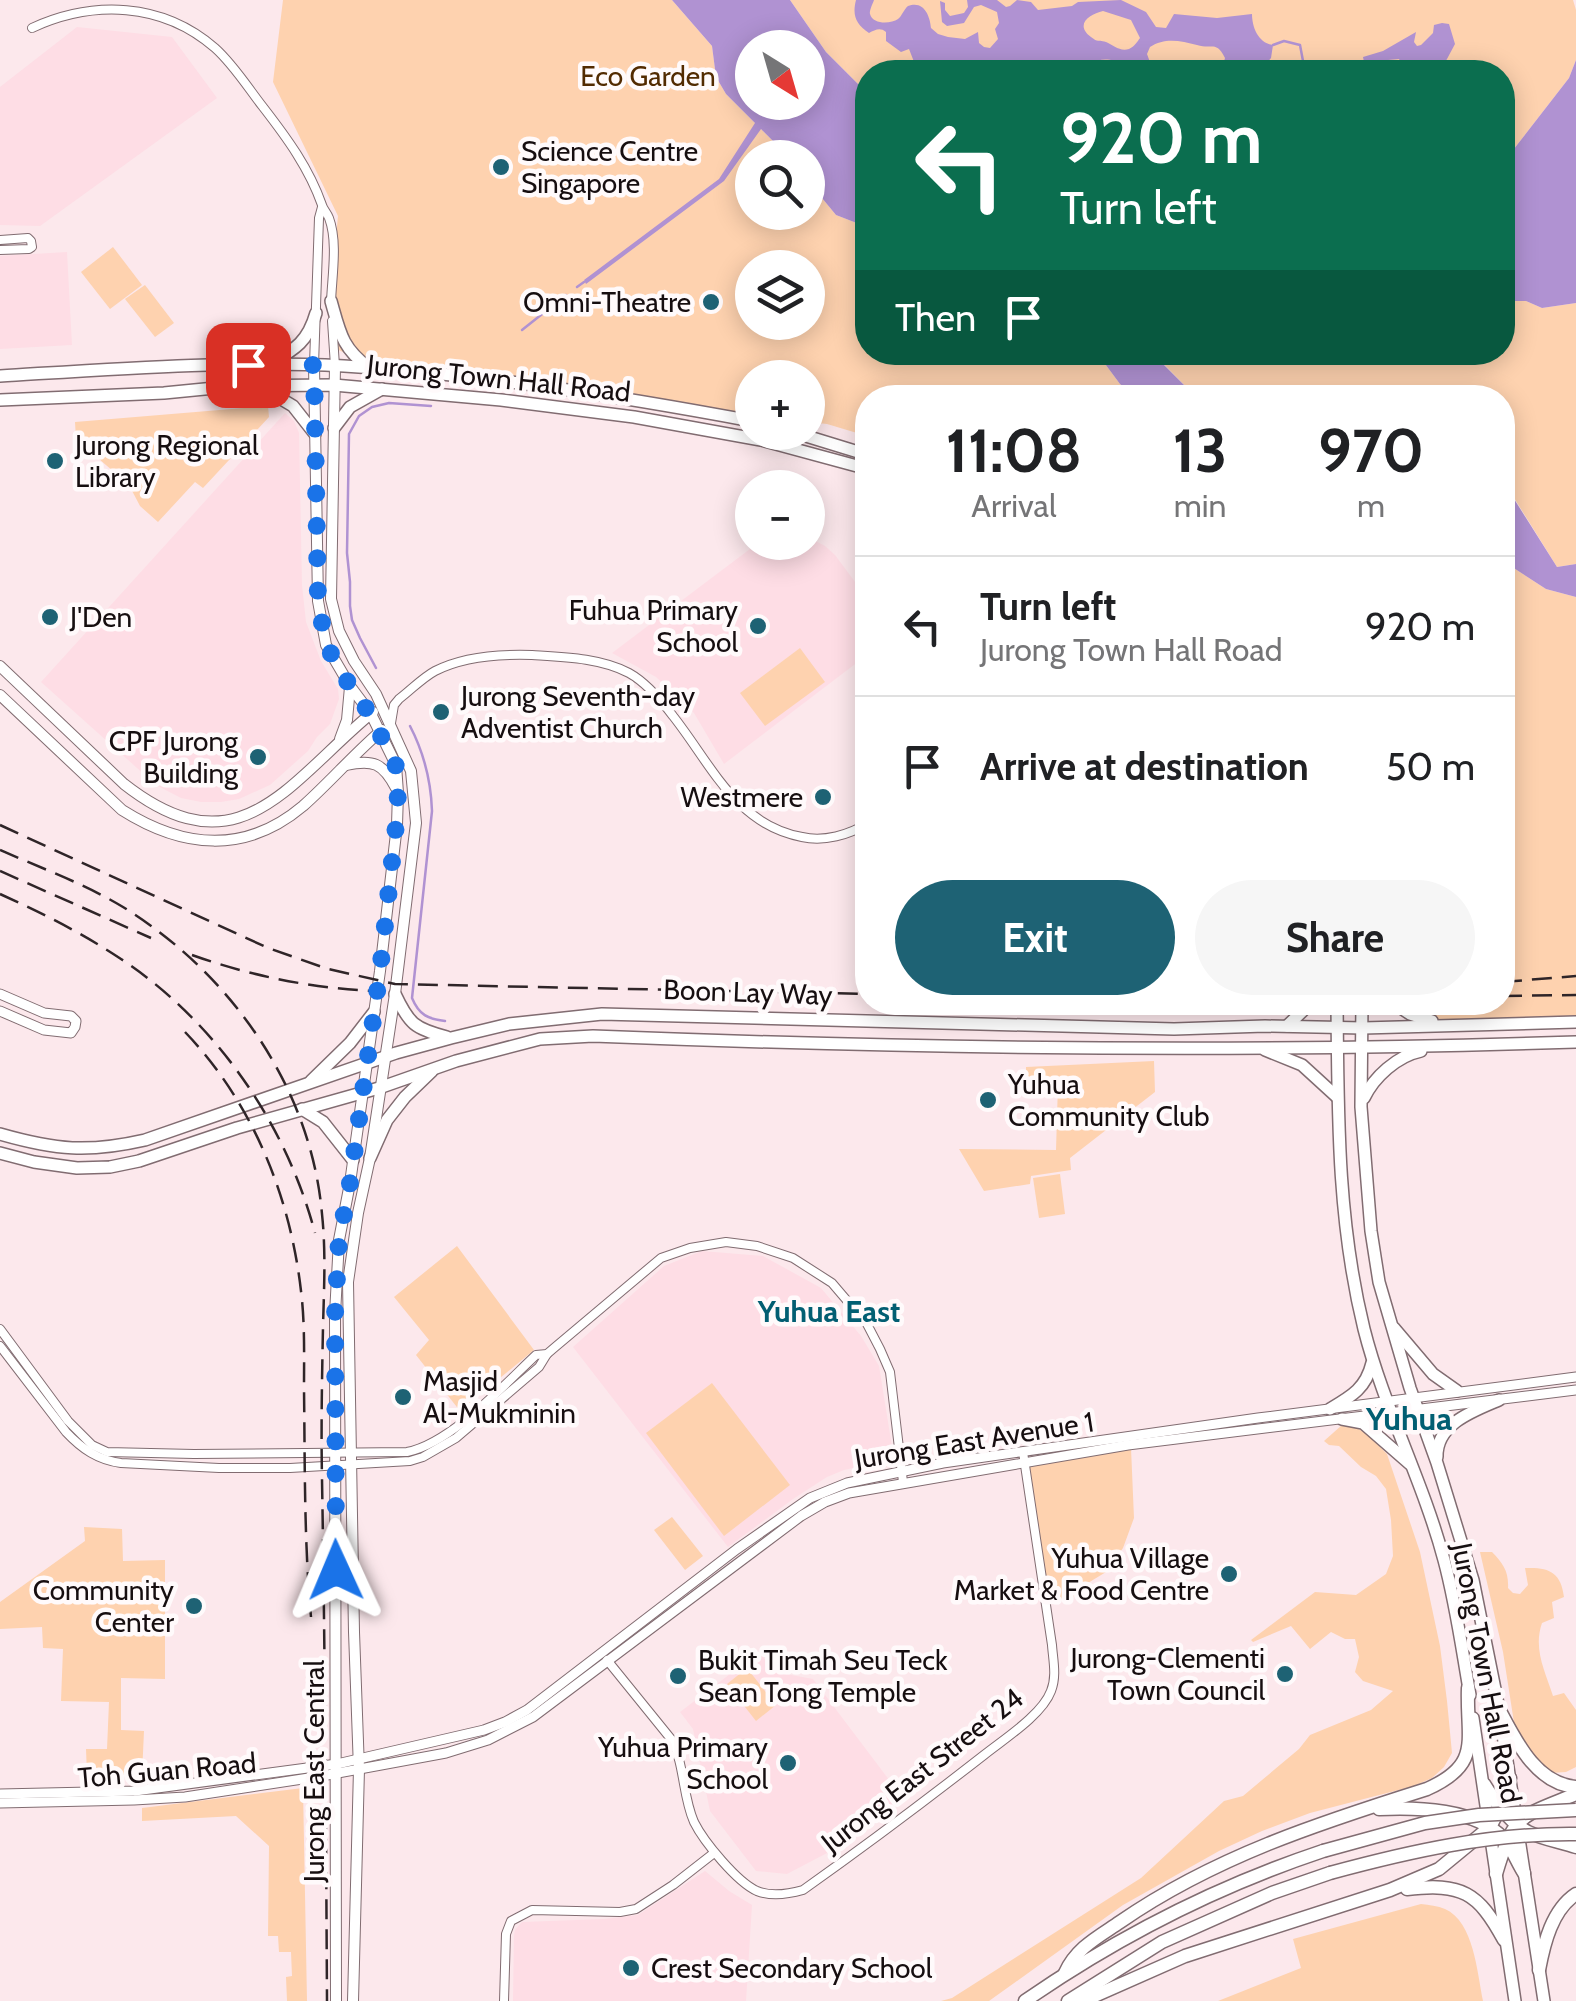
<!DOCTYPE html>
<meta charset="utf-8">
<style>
:root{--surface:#fff;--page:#f6f6f6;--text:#202124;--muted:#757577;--line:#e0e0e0;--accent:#1e6274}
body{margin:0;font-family:Cabin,sans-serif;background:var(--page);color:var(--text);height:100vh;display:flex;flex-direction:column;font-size:38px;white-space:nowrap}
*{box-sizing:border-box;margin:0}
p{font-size:32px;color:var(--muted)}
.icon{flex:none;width:55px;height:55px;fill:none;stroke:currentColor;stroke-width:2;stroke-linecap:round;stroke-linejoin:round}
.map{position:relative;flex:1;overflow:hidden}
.drawer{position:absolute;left:855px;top:385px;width:660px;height:630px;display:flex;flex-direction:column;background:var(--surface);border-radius:40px;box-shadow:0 5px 25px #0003}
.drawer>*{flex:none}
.banner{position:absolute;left:855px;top:60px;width:660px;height:305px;border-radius:40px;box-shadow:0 5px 25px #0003;background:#0b6e4f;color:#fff;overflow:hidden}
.needle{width:65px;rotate:143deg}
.fabs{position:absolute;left:735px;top:30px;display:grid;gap:20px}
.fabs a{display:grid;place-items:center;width:90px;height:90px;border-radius:50%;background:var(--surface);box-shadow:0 5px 25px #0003;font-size:50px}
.pin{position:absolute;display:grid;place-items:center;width:85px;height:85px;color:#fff;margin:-42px;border-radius:20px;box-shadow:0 5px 15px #0006}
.me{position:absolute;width:110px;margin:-55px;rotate:359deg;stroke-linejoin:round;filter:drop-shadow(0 0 8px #0008)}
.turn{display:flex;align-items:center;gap:35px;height:210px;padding:0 40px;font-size:45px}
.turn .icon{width:130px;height:130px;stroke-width:2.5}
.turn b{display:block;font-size:70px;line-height:85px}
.then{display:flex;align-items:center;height:95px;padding:0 40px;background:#0003;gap:20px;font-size:38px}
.eta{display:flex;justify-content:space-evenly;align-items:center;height:170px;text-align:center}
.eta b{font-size:60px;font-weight:800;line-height:70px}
.button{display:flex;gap:20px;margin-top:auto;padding:20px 40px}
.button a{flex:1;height:115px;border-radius:60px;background:var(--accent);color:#fff;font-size:40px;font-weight:800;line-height:115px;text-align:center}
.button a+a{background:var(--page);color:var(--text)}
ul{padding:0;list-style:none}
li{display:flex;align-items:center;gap:30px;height:140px;padding:0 40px;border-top:2px solid var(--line)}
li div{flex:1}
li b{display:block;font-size:38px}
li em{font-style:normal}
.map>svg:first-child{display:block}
.built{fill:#fedde5}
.green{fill:#fed2af;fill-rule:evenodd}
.water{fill:#b092d2;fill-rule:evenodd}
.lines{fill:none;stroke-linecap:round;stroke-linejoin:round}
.stream{stroke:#b092d2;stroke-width:2.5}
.minor-casing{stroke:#816c71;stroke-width:10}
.tertiary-casing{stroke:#816c71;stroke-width:11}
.secondary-casing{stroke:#816c71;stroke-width:12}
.primary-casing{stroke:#816c71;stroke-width:14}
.motorway-casing{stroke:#816c71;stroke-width:15}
.minor{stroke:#fff;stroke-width:8}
.tertiary{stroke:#fff;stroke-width:9}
.secondary{stroke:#fff;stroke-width:10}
.primary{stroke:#fff;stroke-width:11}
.motorway{stroke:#fff;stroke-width:12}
.rail{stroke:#2f2528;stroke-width:2.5;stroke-dasharray:20 10;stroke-linecap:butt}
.motorway-bridge-casing{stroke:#816c71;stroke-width:15;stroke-linecap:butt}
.motorway-bridge{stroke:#fff;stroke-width:12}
.route{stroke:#1a73e8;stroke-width:18;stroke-dasharray:0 32.4}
.poi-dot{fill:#1e6274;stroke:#fffafb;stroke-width:4}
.labels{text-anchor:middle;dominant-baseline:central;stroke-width:9;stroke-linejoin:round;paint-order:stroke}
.park-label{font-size:28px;fill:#522b01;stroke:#fffafb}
.poi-label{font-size:28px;fill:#160e10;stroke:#fffafb;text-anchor:start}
.street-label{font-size:28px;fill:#160e10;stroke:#fffafb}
.neighbourhood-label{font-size:30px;font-weight:bold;fill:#025e72;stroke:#fffafb}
.quarter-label{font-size:32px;font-weight:bold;fill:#025e72;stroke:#fffafb}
</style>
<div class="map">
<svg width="1576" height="2001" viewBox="0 0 1576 2001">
<rect width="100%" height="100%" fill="#fce8ec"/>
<!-- built -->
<g class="built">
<path d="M77 27 172 37 217 98 40 226 0 225V87Z"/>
<path d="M67 252 72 345 0 349V256Z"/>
<path d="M285 413 294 421 299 433 302 585 306 622 321 661 338 689 339 699 330 724 317 737 308 751 270 785 239 799 221 802H201L181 798 156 785 41 682Z"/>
<path d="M808 537 825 546 835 555 867 598V655L724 764 694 713 656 677 612 653 758 543 808 542Z"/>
<path d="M702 1251 763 1256 821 1288 861 1336 879 1366 894 1459 844 1470 827 1477 793 1499 728 1547 573 1347 664 1266Z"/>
<path d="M759 1652 775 1672 813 1679 902 1797 829 1852 787 1874 756 1871 710 1811 693 1729 680 1712Z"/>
<path d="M705 1871 729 1891 752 1905 746 2001H513L514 1936 515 1930 522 1922 604 1919 638 1915Z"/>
</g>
<!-- green -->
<g class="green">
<path d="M283 0H672L712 46 716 77 726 94 789 157 752 158V212H808V181L836 215 867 227 868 352 1097 353 1120 384 1137 397 868 398 867 436 827 424 808 422V378H752V414L368 363 334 348 329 308 338 216 273 82ZM752 268H808V322H752Z"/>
<path d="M790 0H1573L1576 10V60L1569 78 1503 163 1502 72H868L867 93 826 52Z"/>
<path d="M113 247 142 285 110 309 81 272Z"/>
<path d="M145 285 174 323 155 337 125 299Z"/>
<path d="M1515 301H1526L1542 308 1576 303V564L1557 567 1503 480 1502 398H1253C1239 393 1213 397 1196 397L1155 355 1156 352H1502L1503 314H1506Z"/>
<path d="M268 406 269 417 203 488 195 482 158 522 140 506 129 485 76 439 75 422Z"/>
<path d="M1503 561 1546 589 1576 597V1022L1446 1026 1392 1003 1502 1002Z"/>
<path d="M800 648 825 682 765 726 740 693Z"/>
<path d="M1154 1061 1155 1092 1070 1158 1071 1170 1031 1176 1030 1184 984 1191 959 1149 1056 1150 1058 1084 1026 1083V1067Z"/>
<path d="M1060 1174 1065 1214 1039 1218 1033 1178Z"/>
<path d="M457 1246 534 1350 460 1411 416 1355 429 1340 394 1297Z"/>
<path d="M712 1383 790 1485 724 1536 646 1433Z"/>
<path d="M1342 1425 1355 1427 1367 1434 1387 1454 1420 1552 1440 1646 1447 1701 1452 1753 1444 1767 1432 1778 1414 1786 1310 1813 1262 1831 1219 1851 1123 1905 989 2001H941L952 1998 1141 1878 1224 1801 1243 1796 1299 1749 1310 1735 1371 1710 1393 1691 1363 1681 1355 1672 1359 1657 1355 1639H1345L1331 1632 1310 1649 1291 1626 1253 1642 1251 1640 1315 1592 1356 1595 1386 1574 1393 1556 1391 1520 1386 1489 1376 1476 1361 1467 1339 1446 1329 1445 1324 1441Z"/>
<path d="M1131 1448 1134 1518 1123 1548 1106 1572 1083 1586 1079 1595 1046 1603 1024 1461Z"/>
<path d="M672 1517 703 1556 685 1570 654 1530Z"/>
<path d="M84 1527 122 1529 123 1561 165 1560V1679L121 1678V1730L144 1731 142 1775H87L86 1749H107L109 1702 61 1701 63 1649 43 1648 42 1627 0 1629V1602L85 1541Z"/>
<path d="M1480 1552H1492C1503 1563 1509 1572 1508 1588L1513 1593 1520 1594 1528 1585 1525 1568C1549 1567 1561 1572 1564 1597L1552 1602 1554 1618 1542 1623C1533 1649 1545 1671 1553 1696L1564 1693 1576 1710V1767L1566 1772 1551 1773 1537 1762 1515 1729 1503 1652Z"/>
<path d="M747 1668 776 1705 756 1721 727 1684Z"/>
<path d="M303 1788 307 2001H287L286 1977 292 1976 291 1952H279L278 1936H268L269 1846 236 1816 142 1821V1808Z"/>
<path d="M1421 1904C1429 1905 1438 1906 1445 1909 1474 1922 1477 1972 1483 2001H1218L1301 1968 1293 1939Z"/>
</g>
<!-- water -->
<g class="water">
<path d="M672 0H790L826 52 867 93V227L836 215 808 181V158L789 157 761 129 724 181 586 284 584 280 719 179 755 123 726 94 716 77 712 46ZM752 48H808V102H752Z"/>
<path d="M856 0H874C873 3 869 11 870 14 873 25 891 24 898 19 902 16 904 9 908 6 924 0 930 16 931 28L938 34 948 37 965 39 978 32 979 43 984 47 990 48 998 39 995 29 999 23 997 12 981 5 974 7 964 23 947 26 942 22 940 1 945 3V10L950 16 964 13 968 7 967 0H997L1006 7 1010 6 1017 0 1031 2 1038 10 1072 6 1078 2 1121 0 1146 12 1156 27 1166 28 1174 14 1217 18 1252 14C1252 27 1258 43 1273 45L1271 58 1259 72H1221L1225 58C1216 40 1212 50 1197 45 1181 41 1165 37 1150 47L1147 54 1151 65 1160 72H1120V69L1115 61C1099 57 1093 62 1082 72H1030L1037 66 1027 64 1006 72H918L909 49 901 52 886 41V32C880 27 875 30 869 33 856 24 852 16 856 0ZM1103 11 1131 20 1140 38C1137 42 1134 47 1129 49 1120 52 1113 45 1106 42 1096 39 1099 43 1091 37 1074 24 1090 14 1103 11Z"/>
<path d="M1442 23 1449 24 1455 44 1440 72H1394L1402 65 1399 59 1388 60 1375 68V72H1366L1363 57 1383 51 1416 32 1414 42 1417 46 1421 45 1433 33 1434 25Z"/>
<path d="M1576 60V303L1542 308 1526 301H1515L1506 314H1503V163L1569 78Z"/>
<path d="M1097 353H1156L1155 356 1196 397H1137L1120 384Z"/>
<path d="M1502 480 1557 567 1576 564V597L1546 589 1503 561Z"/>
</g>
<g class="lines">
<!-- stream -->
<g class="stream">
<path d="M1273 45 1284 41 1300 45 1303 61 1316 65 1325 64 1331 72"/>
<path d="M577 287 584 282"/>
<path d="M522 330 566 295"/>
<path d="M376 668 360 638 352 620 350 606V582L347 553 349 434 359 416 372 407 389 403 431 406"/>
<path d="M410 726C424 753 431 781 432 811L412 998C419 1015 428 1019 445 1021"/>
</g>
<defs>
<g id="minor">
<path d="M32 28C93 0 162 2 215 48 234 65 248 88 263 107 287 138 309 168 322 205 323 209 327 213 329 218 338 242 332 276 331 302"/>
<path d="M0 240 28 238 31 241 32 247 29 249 0 250"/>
<path d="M332 321 335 366"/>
<path d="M314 365 319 218 322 207"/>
<path d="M391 723 394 705 399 699C411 690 422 678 435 671 464 656 501 654 532 655 564 657 601 658 629 673 647 683 661 700 673 716 711 764 736 825 802 837 824 842 849 835 868 823"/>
<path d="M0 1329 68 1421 92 1445 107 1452 194 1454 407 1452C451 1443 503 1386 536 1355L547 1354 554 1348 661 1258 690 1248 726 1242 757 1246 793 1258 832 1283 867 1324 880 1349 890 1372 903 1482"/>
<path d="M0 1346 66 1432C82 1449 98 1460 121 1463L219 1468H290L410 1461 423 1457 456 1438 539 1367 547 1354"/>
<path d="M607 1660 671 1739C685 1764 682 1795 694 1822 704 1842 737 1882 757 1891 772 1897 789 1894 803 1890 865 1846 925 1801 984 1755 1004 1739 1042 1715 1051 1691 1057 1676 1053 1660 1052 1645L1023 1452"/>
<path d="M504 2001 506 1934 511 1921 532 1910 620 1912 636 1909 673 1885 714 1853"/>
</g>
<g id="tertiary">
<path d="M0 994 44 1013 71 1016 76 1021 75 1027 71 1033 44 1030 0 1011"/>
<path d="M0 1794 135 1791 337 1764 484 1730 505 1722 527 1710 737 1549 810 1498 847 1483 943 1463 1258 1418 1576 1377"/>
<path d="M0 1803 134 1800 185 1797 322 1776 446 1753 488 1740 533 1717 801 1516 825 1502 849 1493 1128 1445 1576 1390"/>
</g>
<g id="secondary">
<path d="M314 365 318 601 326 645 350 686 371 714 396 765 398 793 397 825 380 971 350 1183 339 1240 335 1314 336 2001"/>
<path d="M335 366 331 599 339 631 354 661 376 694 411 771 416 823 395 994 370 1158 358 1213 348 1282 354 1632 359 1769 353 2001"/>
<path d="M0 666 124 784C240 875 289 781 373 712"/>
<path d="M0 695 122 810C182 848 245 855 303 806 330 782 354 754 382 730"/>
<path d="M340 739 347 720 350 687"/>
<path d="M346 765C373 759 383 763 396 788"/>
</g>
<g id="primary">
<path d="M331 301C340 333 342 348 369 368"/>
<path d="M271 363C296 349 308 341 316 313"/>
<path d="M0 376C114 369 230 360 344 366 481 374 617 396 752 421"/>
<path d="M261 387 293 406 315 434"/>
<path d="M0 400 164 393 235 386 334 385 501 400 634 417 761 440 868 469"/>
<path d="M334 428 350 407 382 389"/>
<path d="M793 432 868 455"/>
<path d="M395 994C409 1024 415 1029 447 1037"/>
<path d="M1337 1002C1338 1114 1337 1219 1364 1329 1384 1408 1423 1481 1444 1560 1456 1604 1462 1650 1470 1695"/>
<path d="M1362 1002 1361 1107 1371 1231 1379 1282 1410 1388 1437 1463 1473 1580 1499 1709 1544 2001"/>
<path d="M1392 1002 1410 1014 1432 1021"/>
<path d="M1287 1026 1312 1002"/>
<path d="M1265 1050 1302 1065 1337 1097"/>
<path d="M311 1081 350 1043 374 1012"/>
<path d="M1364 1098C1374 1077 1397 1056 1421 1051"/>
<path d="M302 1109 323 1122 353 1160"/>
<path d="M0 1134C56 1150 88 1153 145 1140L396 1053 451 1038 509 1024 602 1014 1174 1029 1265 1026 1363 1028 1576 1022"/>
<path d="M0 1153 34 1162 77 1168 110 1167 139 1161 237 1128 379 1088 456 1061 540 1039 593 1036C920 1049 1249 1053 1576 1042"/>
<path d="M370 1158 387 1120 405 1097 432 1071"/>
<path d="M1394 1328 1433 1374 1457 1391"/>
<path d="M1330 1409C1352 1396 1366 1388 1372 1363"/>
<path d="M1342 1419 1363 1423 1410 1464"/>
<path d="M1437 1457C1436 1424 1473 1411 1499 1400"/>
<path d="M1473 1718 1515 2001"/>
</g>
<g id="motorway">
<path d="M1499 1709C1516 1741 1536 1784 1576 1787"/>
<path d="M1484 1784C1495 1802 1509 1822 1528 1832 1543 1839 1561 1842 1576 1847"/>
<path d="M1379 1809C1417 1807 1476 1809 1503 1838 1512 1848 1517 1862 1524 1873"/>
<path d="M1496 1874C1514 1813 1520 1817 1576 1794"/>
<path d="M1407 1889C1462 1883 1478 1892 1504 1940"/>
<path d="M1539 1970C1544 1943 1552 1910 1576 1894"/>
<path d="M1065 1973C1076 1948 1098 1937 1120 1922 1214 1857 1319 1823 1427 1789 1483 1764 1466 1740 1468 1688"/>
<path d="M1025 2001C1116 1938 1218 1886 1323 1851"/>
<path d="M1068 2001 1162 1942 1272 1893 1330 1873"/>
<path d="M1083 2001 1185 1956 1390 1890 1439 1869 1490 1827 1500 1808 1510 1778"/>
</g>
</defs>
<!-- minor casing -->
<use href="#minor" class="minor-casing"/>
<!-- tertiary casing -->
<use href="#tertiary" class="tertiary-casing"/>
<!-- secondary casing -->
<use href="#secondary" class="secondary-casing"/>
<!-- primary casing -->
<use href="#primary" class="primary-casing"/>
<!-- motorway casing -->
<use href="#motorway" class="motorway-casing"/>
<!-- minor -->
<use href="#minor" class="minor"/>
<!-- tertiary -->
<use href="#tertiary" class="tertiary"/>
<!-- secondary -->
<use href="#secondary" class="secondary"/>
<!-- primary -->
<use href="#primary" class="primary"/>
<!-- motorway -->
<use href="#motorway" class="motorway"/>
<!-- rail -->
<g class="rail">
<path d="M0 825 268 948 328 969 395 984 868 994"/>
<path d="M0 850C41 868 85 884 123 907 230 973 311 1087 322 1214 326 1252 324 1289 323 1327 322 1378 321 1428 322 1479 325 1653 326 1827 327 2001"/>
<path d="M0 871 151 938"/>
<path d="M0 894C42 913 82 933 121 959 215 1021 286 1123 315 1233"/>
<path d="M192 955C251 976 311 988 373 991"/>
<path d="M1502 982 1576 976"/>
<path d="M1502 996 1576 995"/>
<path d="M185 1032C252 1102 290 1195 301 1291 305 1323 304 1357 304 1389 305 1465 304 1541 311 1617"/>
</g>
<defs>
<g id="motorway-bridge">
<path d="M1323 1851 1425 1823 1479 1815 1576 1810"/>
<path d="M1330 1873C1411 1851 1492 1833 1576 1834"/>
</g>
</defs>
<!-- motorway-bridge casing -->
<use href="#motorway-bridge" class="motorway-bridge-casing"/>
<!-- motorway-bridge -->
<use href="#motorway-bridge" class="motorway-bridge"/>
</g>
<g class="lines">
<!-- route -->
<path class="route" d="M248 365H314L318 601 326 645 350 686 370 714 396 766 398 793 396 825 380 971 350 1183 339 1240 335 1314 336 1570"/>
</g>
<!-- markers -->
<g class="poi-dot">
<circle cx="501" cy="167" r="10"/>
<circle cx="711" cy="302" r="10"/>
<circle cx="55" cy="461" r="10"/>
<circle cx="50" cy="617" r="10"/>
<circle cx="758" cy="626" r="10"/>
<circle cx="441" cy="712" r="10"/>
<circle cx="258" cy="757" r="10"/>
<circle cx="823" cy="797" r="10"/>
<circle cx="988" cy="1100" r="10"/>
<circle cx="403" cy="1397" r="10"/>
<circle cx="1229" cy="1574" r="10"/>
<circle cx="194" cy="1606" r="10"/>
<circle cx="1285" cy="1674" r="10"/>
<circle cx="678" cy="1676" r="10"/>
<circle cx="788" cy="1763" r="10"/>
<circle cx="631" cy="1968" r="10"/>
</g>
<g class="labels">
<!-- park labels -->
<g class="park-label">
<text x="648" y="76">Eco Garden</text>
</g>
<!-- poi labels -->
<g class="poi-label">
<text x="521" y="151">Science Centre<tspan x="521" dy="32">Singapore</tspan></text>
<text x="691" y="302" text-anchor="end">Omni-Theatre</text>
<text x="75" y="445">Jurong Regional<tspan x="75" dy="32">Library</tspan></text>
<text x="738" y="610" text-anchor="end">Fuhua Primary<tspan x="738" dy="32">School</tspan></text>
<text x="70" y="617">J'Den</text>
<text x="461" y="696">Jurong Seventh-day<tspan x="461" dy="32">Adventist Church</tspan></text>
<text x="238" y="741" text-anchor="end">CPF Jurong<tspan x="238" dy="32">Building</tspan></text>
<text x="803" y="797" text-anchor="end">Westmere</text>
<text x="1008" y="1084">Yuhua<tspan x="1008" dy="32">Community Club</tspan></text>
<text x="423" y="1381">Masjid<tspan x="423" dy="32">Al-Mukminin</tspan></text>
<text x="1209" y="1558" text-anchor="end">Yuhua Village<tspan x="1209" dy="32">Market &amp; Food Centre</tspan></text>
<text x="174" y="1590" text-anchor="end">Community<tspan x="174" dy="32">Center</tspan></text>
<text x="1265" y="1658" text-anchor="end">Jurong-Clementi<tspan x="1265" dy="32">Town Council</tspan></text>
<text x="698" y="1660">Bukit Timah Seu Teck<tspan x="698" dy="32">Sean Tong Temple</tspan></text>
<text x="768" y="1747" text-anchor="end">Yuhua Primary<tspan x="768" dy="32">School</tspan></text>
<text x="651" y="1968">Crest Secondary School</text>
</g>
<!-- street labels -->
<g class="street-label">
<text transform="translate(499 378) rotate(6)">Jurong Town Hall Road</text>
<text transform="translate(748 992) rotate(2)">Boon Lay Way</text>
<text transform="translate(974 1440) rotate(-9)">Jurong East Avenue 1</text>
<text transform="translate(1487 1673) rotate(79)">Jurong Town Hall Road</text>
<text transform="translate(167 1770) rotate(-5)">Toh Guan Road</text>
<text transform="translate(922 1770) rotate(-38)">Jurong East Street 24</text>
<text transform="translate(314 1771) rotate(-90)">Jurong East Central</text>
</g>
<!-- neighbourhood labels -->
<g class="neighbourhood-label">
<text x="829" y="1311">Yuhua East</text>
</g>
<!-- quarter labels -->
<g class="quarter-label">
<text x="1409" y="1418">Yuhua</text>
</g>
</g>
</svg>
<div class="fabs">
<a><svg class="needle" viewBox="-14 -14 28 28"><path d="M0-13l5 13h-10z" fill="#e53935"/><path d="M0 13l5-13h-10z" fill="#757577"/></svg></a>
<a><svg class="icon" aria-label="search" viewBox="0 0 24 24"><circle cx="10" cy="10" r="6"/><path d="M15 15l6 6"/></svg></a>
<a><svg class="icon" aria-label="layers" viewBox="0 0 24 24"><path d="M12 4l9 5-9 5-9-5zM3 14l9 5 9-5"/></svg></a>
<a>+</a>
<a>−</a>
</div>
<div class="pin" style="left:248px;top:365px;background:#d93025"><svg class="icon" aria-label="arrive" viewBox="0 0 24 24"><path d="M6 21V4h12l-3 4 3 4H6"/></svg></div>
<svg class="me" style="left:336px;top:1570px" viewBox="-20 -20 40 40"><path d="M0-17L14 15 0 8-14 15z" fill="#1a73e8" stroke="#fff" stroke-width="4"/></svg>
<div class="banner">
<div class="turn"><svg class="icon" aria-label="left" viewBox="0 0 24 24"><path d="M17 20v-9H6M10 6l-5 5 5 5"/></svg><div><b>920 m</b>Turn left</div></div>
<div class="then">Then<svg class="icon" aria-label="arrive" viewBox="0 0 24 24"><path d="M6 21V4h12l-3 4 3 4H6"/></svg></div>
</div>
<section class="drawer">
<div class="eta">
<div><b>11:08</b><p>Arrival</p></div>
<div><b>13</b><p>min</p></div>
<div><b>970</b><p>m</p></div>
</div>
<ul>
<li><svg class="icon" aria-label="left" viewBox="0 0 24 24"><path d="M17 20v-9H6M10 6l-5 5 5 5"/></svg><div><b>Turn left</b><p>Jurong Town Hall Road</p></div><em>920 m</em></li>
<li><svg class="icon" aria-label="arrive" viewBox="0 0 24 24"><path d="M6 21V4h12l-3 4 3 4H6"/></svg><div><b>Arrive at destination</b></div><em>50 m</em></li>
</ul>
<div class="button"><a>Exit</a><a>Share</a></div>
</section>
</div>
